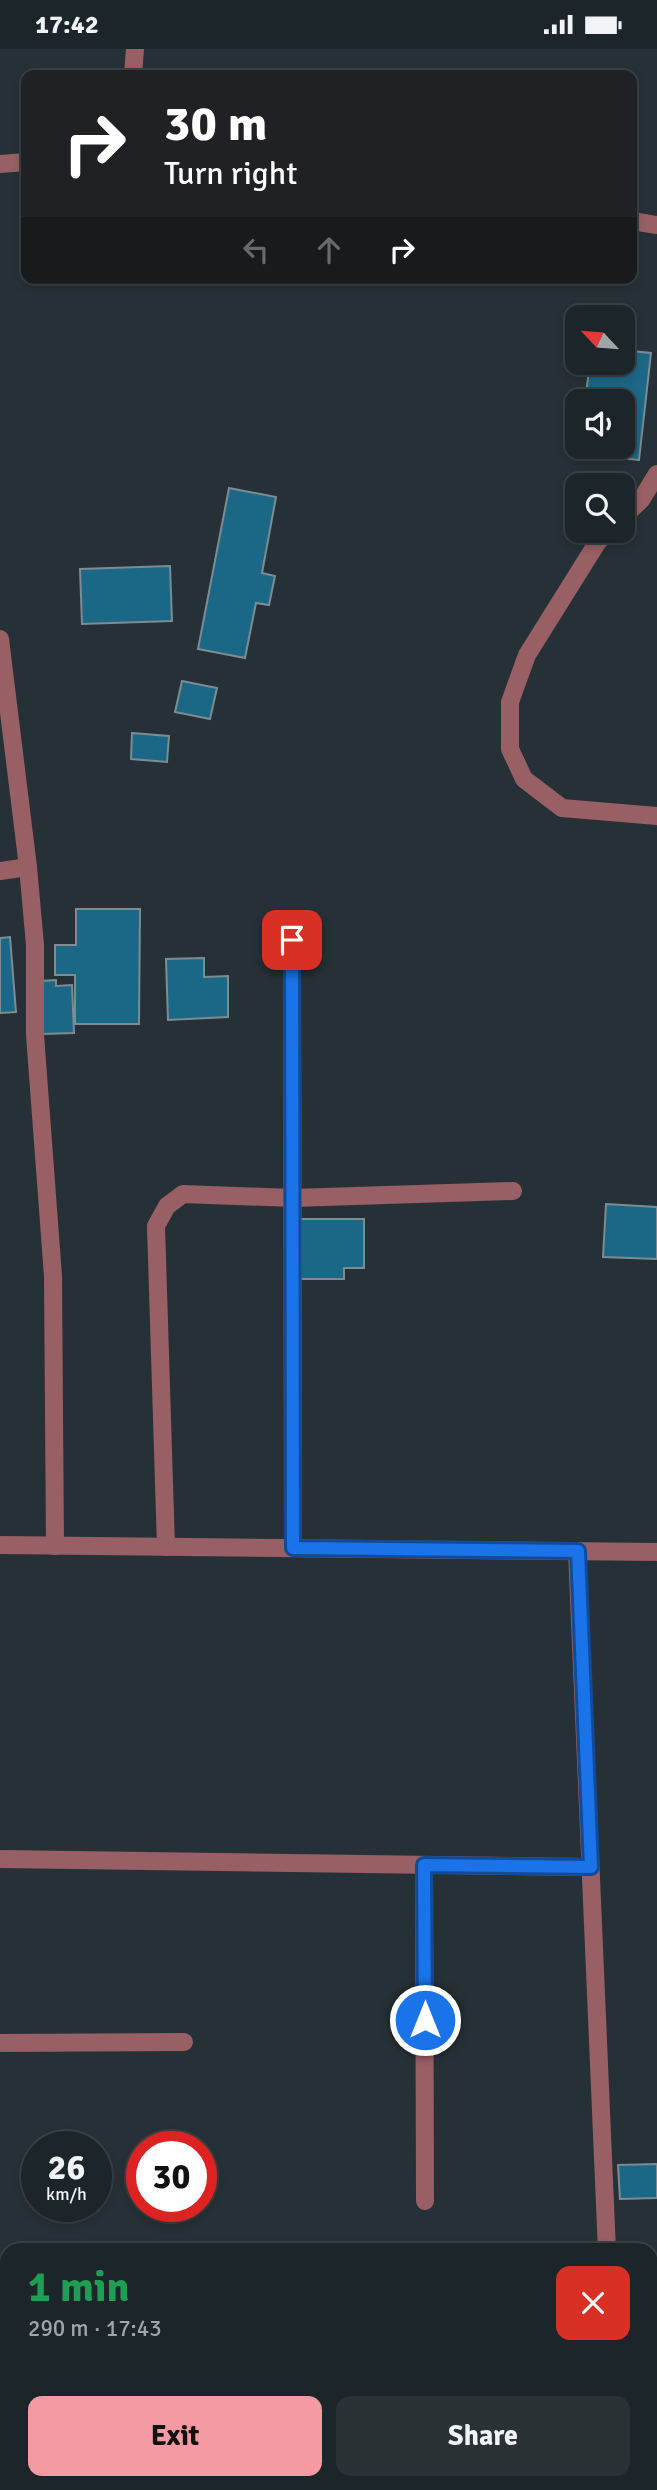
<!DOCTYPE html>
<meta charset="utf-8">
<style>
:root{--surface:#1c2529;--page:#293135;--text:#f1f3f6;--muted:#a0a5a8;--line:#3a4246;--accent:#f49aa2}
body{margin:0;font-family:Signika,sans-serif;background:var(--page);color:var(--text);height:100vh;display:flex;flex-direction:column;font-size:26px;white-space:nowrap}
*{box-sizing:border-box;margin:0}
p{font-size:23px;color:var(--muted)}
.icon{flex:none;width:38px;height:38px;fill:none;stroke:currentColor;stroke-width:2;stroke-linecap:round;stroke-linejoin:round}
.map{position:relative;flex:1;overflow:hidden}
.details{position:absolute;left:0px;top:2194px;width:658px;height:247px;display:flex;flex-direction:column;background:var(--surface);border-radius:21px 21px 0 0;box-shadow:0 4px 10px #0003,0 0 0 2px var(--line)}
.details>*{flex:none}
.guide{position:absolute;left:21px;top:21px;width:616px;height:214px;border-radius:14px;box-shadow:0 4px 10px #0003,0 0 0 2px var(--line);background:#202124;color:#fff;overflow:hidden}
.needle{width:46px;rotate:296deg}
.controls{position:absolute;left:565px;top:256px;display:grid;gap:14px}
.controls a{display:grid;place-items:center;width:70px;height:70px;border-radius:14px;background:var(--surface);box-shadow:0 4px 10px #0003,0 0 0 2px var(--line);font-size:35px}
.speed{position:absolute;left:21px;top:2082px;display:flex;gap:14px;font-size:35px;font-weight:700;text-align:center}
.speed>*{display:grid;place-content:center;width:91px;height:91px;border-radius:50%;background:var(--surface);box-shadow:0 4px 10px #0003,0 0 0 2px var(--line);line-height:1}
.speed small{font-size:18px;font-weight:400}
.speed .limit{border:10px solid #d22;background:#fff;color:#111}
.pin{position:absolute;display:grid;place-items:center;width:60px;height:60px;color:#fff;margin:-30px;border-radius:14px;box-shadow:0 4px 10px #0006}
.me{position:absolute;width:77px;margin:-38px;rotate:0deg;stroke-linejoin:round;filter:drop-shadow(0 0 5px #0008)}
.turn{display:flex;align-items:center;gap:24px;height:147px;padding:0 28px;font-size:32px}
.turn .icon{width:91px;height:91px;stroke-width:2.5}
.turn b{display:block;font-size:49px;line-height:60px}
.lanes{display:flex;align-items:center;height:66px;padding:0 28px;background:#0003;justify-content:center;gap:35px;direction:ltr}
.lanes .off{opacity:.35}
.round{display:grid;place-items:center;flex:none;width:74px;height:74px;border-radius:14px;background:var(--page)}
.overview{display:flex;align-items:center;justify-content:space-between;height:119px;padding:0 28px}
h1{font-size:42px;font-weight:700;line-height:52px;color:#1e9e55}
.cta{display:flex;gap:14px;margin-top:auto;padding:14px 28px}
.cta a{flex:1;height:80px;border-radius:14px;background:var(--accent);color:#111;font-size:28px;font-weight:700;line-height:80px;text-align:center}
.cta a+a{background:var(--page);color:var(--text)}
.status{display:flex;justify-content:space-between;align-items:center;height:49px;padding:0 35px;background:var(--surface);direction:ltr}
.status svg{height:19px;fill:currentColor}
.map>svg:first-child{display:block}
.building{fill:#1b6886;stroke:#7d8b92;stroke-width:2}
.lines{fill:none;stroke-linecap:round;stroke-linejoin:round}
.minor{stroke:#985f64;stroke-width:18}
.major{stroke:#ff8a96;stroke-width:18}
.route-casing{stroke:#114b97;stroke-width:18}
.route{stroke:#1a73e8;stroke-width:12}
</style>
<div class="status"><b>17:42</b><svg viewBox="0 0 49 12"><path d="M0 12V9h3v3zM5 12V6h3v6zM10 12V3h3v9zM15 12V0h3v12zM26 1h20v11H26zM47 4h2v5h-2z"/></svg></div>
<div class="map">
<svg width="657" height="2441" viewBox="0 0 657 2441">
<rect width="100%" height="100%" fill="#263137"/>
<!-- building -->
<g class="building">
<path d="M623 287 634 289 632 302 651 304 639 411 580 405V397H623V352H585L590 314 623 313Z"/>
<path d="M229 439 276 448 262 524 275 527 269 556 256 554 245 609 198 600Z"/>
<path d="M170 517 172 572 82 575 80 520Z"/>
<path d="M182 632 217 639 210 670 175 663Z"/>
<path d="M132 684 169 687 167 713 131 710Z"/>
<path d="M76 860H140L139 975H75V926H55V896H76Z"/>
<path d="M10 888 16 963 0 964V889Z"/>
<path d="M204 909V928L228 927V968L168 971 166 910Z"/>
<path d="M56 931V937L72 936 74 984 42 985 41 932Z"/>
<path d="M606 1155 657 1158V1210L603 1208Z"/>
<path d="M299 1170H364V1219H344V1230H299Z"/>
<path d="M657 2115V2149L620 2150 618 2116Z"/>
</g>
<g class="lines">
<!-- minor -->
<g class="minor">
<path d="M133 26 135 0"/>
<path d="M0 115 26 113"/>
<path d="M632 172 657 176"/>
<path d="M623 468 641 451 657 425"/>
<path d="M609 481 597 494 527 606 510 653V700L524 730 562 759 657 767"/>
<path d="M0 590 28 818 35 896V986L53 1227 55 1497"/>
<path d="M0 822 28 818"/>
<path d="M292 891 293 1499"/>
<path d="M0 1496 657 1503"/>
<path d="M166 1498 156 1177 167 1157 183 1145 293 1149 513 1142"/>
<path d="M577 1502 607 2202"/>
<path d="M0 1810 591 1818"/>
<path d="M424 1816 425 2152"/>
<path d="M0 1994 184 1993"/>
<path d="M651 2398 657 2399"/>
<path d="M302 2434V2441"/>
<path d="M39 2441 40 2434"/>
</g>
<!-- major -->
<g class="major">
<path d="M0 2256H7"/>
<path d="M651 2282H657"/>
</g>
</g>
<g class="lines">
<defs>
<path id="route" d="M292 891 293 1499 578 1502 591 1818 424 1816 425 1971"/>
</defs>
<!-- route casing -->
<use href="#route" class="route-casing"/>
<!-- route -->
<use href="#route" class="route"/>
</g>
</svg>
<div class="controls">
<a><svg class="needle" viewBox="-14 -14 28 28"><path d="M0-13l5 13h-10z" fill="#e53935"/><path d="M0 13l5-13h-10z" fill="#a0a5a8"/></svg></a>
<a><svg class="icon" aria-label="sound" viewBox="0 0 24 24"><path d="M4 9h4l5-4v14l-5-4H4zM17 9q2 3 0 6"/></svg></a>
<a><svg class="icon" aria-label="search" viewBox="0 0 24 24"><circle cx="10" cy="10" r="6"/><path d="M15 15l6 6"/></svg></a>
</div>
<div class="speed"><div>26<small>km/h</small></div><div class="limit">30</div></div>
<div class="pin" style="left:292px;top:891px;background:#d93025"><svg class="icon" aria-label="arrive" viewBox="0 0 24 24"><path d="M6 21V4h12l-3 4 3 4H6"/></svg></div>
<svg class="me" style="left:425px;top:1971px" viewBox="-20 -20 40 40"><circle r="17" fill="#1a73e8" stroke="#fff" stroke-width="3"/><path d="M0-11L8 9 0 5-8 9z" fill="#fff"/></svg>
<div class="guide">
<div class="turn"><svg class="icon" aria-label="right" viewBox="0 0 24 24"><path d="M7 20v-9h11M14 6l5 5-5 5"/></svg><div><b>30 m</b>Turn right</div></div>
<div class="lanes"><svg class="icon off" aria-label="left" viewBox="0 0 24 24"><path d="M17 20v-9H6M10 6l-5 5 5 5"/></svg><svg class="icon off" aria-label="ahead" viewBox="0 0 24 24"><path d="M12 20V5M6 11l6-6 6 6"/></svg><svg class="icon" aria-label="right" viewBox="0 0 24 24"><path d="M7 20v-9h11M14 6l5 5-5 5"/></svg></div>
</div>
<section class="details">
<div class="overview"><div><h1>1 min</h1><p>290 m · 17:43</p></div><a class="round" style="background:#d93025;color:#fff"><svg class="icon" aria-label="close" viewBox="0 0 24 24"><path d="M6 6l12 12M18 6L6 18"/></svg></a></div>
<div class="cta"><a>Exit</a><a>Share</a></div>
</section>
</div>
